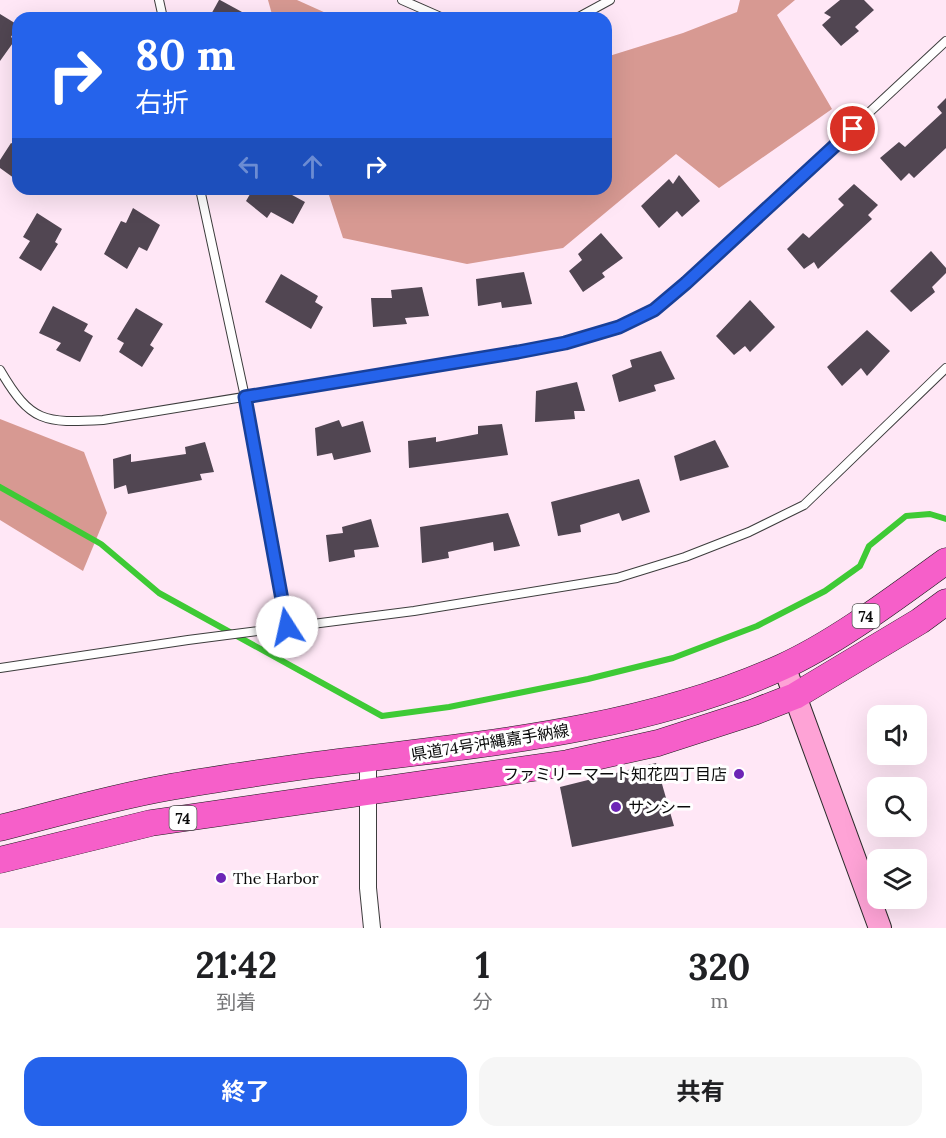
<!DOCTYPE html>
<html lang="ja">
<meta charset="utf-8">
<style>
:root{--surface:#fff;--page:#f6f6f6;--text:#202124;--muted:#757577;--accent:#2563eb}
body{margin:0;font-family:Lora,"Noto Sans JP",serif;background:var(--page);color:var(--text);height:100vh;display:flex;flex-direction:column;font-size:22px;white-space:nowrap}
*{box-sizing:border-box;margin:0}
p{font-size:20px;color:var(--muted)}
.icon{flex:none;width:33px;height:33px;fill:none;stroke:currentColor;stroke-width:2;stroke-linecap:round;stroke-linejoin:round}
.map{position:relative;height:928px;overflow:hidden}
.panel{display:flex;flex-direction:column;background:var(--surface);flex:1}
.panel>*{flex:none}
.guide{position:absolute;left:12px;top:12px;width:600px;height:183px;border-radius:18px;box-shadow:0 6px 24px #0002;background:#2563eb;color:#fff;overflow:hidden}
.controls{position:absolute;left:867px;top:705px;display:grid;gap:12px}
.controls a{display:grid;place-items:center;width:60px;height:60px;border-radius:12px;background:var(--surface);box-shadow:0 6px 24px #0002;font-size:30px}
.pin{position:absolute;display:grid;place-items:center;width:51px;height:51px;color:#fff;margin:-26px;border:3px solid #fff;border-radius:50%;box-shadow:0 2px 6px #0007}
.me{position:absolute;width:66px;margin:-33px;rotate:350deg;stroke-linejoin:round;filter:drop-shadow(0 0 4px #0008)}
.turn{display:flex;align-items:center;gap:21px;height:126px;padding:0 24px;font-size:27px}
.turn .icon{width:78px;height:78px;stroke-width:2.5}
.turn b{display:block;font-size:42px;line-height:51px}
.lanes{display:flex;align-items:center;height:57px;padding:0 24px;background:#0003;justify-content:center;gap:30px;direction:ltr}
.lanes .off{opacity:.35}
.eta{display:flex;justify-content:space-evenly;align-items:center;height:102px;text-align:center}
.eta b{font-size:36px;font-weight:700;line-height:42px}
.action{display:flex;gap:12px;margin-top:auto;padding:12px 24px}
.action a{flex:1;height:69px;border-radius:18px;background:var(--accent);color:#fff;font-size:24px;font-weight:700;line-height:69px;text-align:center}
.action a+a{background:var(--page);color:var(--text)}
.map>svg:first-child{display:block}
.forest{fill:#d79992}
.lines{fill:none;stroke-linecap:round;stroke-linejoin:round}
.stream{stroke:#3eca35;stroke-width:6}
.building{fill:#514652}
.lane-casing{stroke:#3d3d3d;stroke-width:10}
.street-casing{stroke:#3d3d3d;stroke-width:18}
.secondary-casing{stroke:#2c2c2c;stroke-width:24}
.primary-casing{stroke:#1b1b1b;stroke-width:27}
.lane{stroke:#fff;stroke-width:8}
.street{stroke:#fff;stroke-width:16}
.secondary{stroke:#fea3d6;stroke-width:22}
.primary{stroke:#f65fc9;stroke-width:26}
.route-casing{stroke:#184099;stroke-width:15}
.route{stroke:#2563eb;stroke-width:10}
.poi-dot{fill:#6d25b6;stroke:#fff;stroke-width:2}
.labels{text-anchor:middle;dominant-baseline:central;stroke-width:6;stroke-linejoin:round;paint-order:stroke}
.shield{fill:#fff;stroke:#545454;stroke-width:1.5}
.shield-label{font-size:15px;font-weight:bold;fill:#0a0a0a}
.street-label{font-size:16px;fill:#0a0a0a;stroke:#fff}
.poi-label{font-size:16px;fill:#0a0a0a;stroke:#fff;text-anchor:start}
</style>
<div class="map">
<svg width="946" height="928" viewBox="0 0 946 928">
<rect width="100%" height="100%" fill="#ffe7f6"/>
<!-- forest -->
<g class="forest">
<path d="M268 0H297L337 18H273Z"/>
<path d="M740 0H795L777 15 832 109 719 188 676 154 563 248 467 264 343 238 327 189H606V57L683 33 737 12Z"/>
<path d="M0 419 84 452 107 513 83 571 0 520Z"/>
</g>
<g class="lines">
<!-- stream -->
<path class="stream" d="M0 487 101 544 159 593 382 716 449 707 588 679 673 658 757 626 825 591 860 566 869 546 906 516 930 514 946 519"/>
</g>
<!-- building -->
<g class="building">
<path d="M219 0H220L253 18H209Z"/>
<path d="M840 0H864L874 10 855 27 859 31 841 46 822 25 831 17 824 13Z"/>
<path d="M0 14 18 25 11 37 15 40 0 61Z"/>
<path d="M946 98V148L914 178 909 173 901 181 880 158 899 142 905 147 942 113 937 107Z"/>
<path d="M18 140V181L0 168V160L11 143 16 145Z"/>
<path d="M679 175 700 201 682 217 677 211 659 228 641 206 669 179 673 184Z"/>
<path d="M854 184 878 205 868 215 872 219 818 269 814 262 804 269 787 249 803 233 809 238 844 205 838 199Z"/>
<path d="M253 189H281L305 202 293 224 271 212 267 218 246 201Z"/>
<path d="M133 208 160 225 147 251 139 247 127 269 104 254 121 221 126 223Z"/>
<path d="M37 213 62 229 55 242 58 244 41 271 19 258 30 241 23 237Z"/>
<path d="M601 233 623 258 602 273 605 277 583 292 569 271 582 260 578 254Z"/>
<path d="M931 251 946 268V273L932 287 935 292 911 312 890 291Z"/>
<path d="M524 272 532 304 502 308 501 302 478 306 476 279Z"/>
<path d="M281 274 318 296 315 302 323 307 311 329 265 302Z"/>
<path d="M422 287 429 316 405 318 407 324 373 327 371 298H392L391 290Z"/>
<path d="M750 300 775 327 750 352 745 346 734 355 716 336Z"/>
<path d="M53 306 88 324 84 331 93 336 80 362 56 350 61 343 39 333Z"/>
<path d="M136 308 163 324 150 345 154 348 142 367 119 352 124 343 117 339Z"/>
<path d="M867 330 890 351 867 376 861 368 842 386 827 367Z"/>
<path d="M661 351 675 379 654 385 656 391 619 402 612 375 632 367 630 360Z"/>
<path d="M577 382 585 411H574L575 419 535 422 536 391Z"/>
<path d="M339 420 342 427 363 421 371 452 334 460 332 453 317 456 315 428Z"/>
<path d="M502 424 508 455 409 468 408 441 436 437V442L478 434V426Z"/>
<path d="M715 440 729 467 680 481 674 456Z"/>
<path d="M205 442 214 472 200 474 202 480 128 494 126 485 114 489 113 459 131 454V462L186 454 185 447Z"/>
<path d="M639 479 650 512 622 521 619 513 580 525 581 532 558 536 551 502Z"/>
<path d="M508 513 520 546 494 551 493 542 448 552 449 558 422 563 420 527Z"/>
<path d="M371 519 379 547 354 550 355 557 329 562 326 535 343 533 342 527Z"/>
<path d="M656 763 674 826 572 847 560 787Z"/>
</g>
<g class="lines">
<defs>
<g id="lane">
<path d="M159 0 163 18"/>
<path d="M402 0 443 18"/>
<path d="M577 18 610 0"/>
<path d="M200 189 245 397 287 627"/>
<path d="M0 370C31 423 44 423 103 420L518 352C563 344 615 336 654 310 665 303 675 292 686 283L946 41"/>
<path d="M0 668 188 640 414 611 617 578 685 557 749 532 804 505 946 368"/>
</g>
<path id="street" d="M368 759V888L372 928"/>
<path id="secondary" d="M784 666 880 928"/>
<g id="primary">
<path d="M0 828C55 814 110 798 165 788 214 779 264 772 314 765 471 745 636 733 782 667 837 642 896 597 946 561"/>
<path d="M0 860 151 823 568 763 658 743 754 712 795 696 920 621 946 602"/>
</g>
</defs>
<!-- lane casing -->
<use href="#lane" class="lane-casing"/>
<!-- street casing -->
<use href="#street" class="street-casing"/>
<!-- secondary casing -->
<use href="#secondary" class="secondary-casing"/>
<!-- primary casing -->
<use href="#primary" class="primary-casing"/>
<!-- lane -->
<use href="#lane" class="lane"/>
<!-- street -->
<use href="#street" class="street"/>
<!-- secondary -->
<use href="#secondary" class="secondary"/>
<!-- primary -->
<use href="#primary" class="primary"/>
</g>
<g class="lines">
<defs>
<path id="route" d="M287 627 245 397 518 352 565 343 619 327 654 310 686 283 853 129"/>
</defs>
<!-- route casing -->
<use href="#route" class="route-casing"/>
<!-- route -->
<use href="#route" class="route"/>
</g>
<!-- markers -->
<g class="poi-dot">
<circle cx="739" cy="774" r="6"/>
<circle cx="616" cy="807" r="6"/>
<circle cx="221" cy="878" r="6"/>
</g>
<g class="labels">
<!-- shield labels -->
<g class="shield">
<rect x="852.5" y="604" width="27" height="24" rx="4.5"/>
<rect x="169.5" y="806" width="27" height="24" rx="4.5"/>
</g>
<g class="shield-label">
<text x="866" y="616">74</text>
<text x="183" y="818">74</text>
</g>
<!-- street labels -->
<g class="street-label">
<text transform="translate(490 742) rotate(-9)">県道74号沖縄嘉手納線</text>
</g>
<!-- poi labels -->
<g class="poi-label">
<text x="727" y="774" text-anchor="end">ファミリーマート知花四丁目店</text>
<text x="628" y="807">サンシー</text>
<text x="233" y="878">The Harbor</text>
</g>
</g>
</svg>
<div class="controls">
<a><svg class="icon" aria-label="sound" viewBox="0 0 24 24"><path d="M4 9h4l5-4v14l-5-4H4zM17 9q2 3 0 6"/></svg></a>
<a><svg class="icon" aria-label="search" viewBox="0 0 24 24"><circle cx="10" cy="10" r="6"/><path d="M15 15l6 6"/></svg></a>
<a><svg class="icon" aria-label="layers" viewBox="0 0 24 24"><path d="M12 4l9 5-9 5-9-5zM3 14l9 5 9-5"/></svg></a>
</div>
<div class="pin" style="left:853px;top:129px;background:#d93025"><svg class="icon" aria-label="arrive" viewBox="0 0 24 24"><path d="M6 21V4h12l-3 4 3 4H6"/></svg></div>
<svg class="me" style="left:287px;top:627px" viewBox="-20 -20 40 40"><circle r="19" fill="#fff"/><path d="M0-13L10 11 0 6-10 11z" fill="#2563eb"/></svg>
<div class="guide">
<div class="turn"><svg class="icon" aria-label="right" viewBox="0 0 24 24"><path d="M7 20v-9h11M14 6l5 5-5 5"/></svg><div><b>80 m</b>右折</div></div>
<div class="lanes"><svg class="icon off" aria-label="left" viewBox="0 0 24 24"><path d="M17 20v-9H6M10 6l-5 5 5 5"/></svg><svg class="icon off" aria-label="ahead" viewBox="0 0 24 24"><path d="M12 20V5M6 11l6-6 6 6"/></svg><svg class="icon" aria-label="right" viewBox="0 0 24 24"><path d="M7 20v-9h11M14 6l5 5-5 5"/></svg></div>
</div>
</div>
<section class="panel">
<div class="eta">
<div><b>21:42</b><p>到着</p></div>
<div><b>1</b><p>分</p></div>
<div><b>320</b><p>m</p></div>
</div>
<div class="action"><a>終了</a><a>共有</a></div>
</section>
